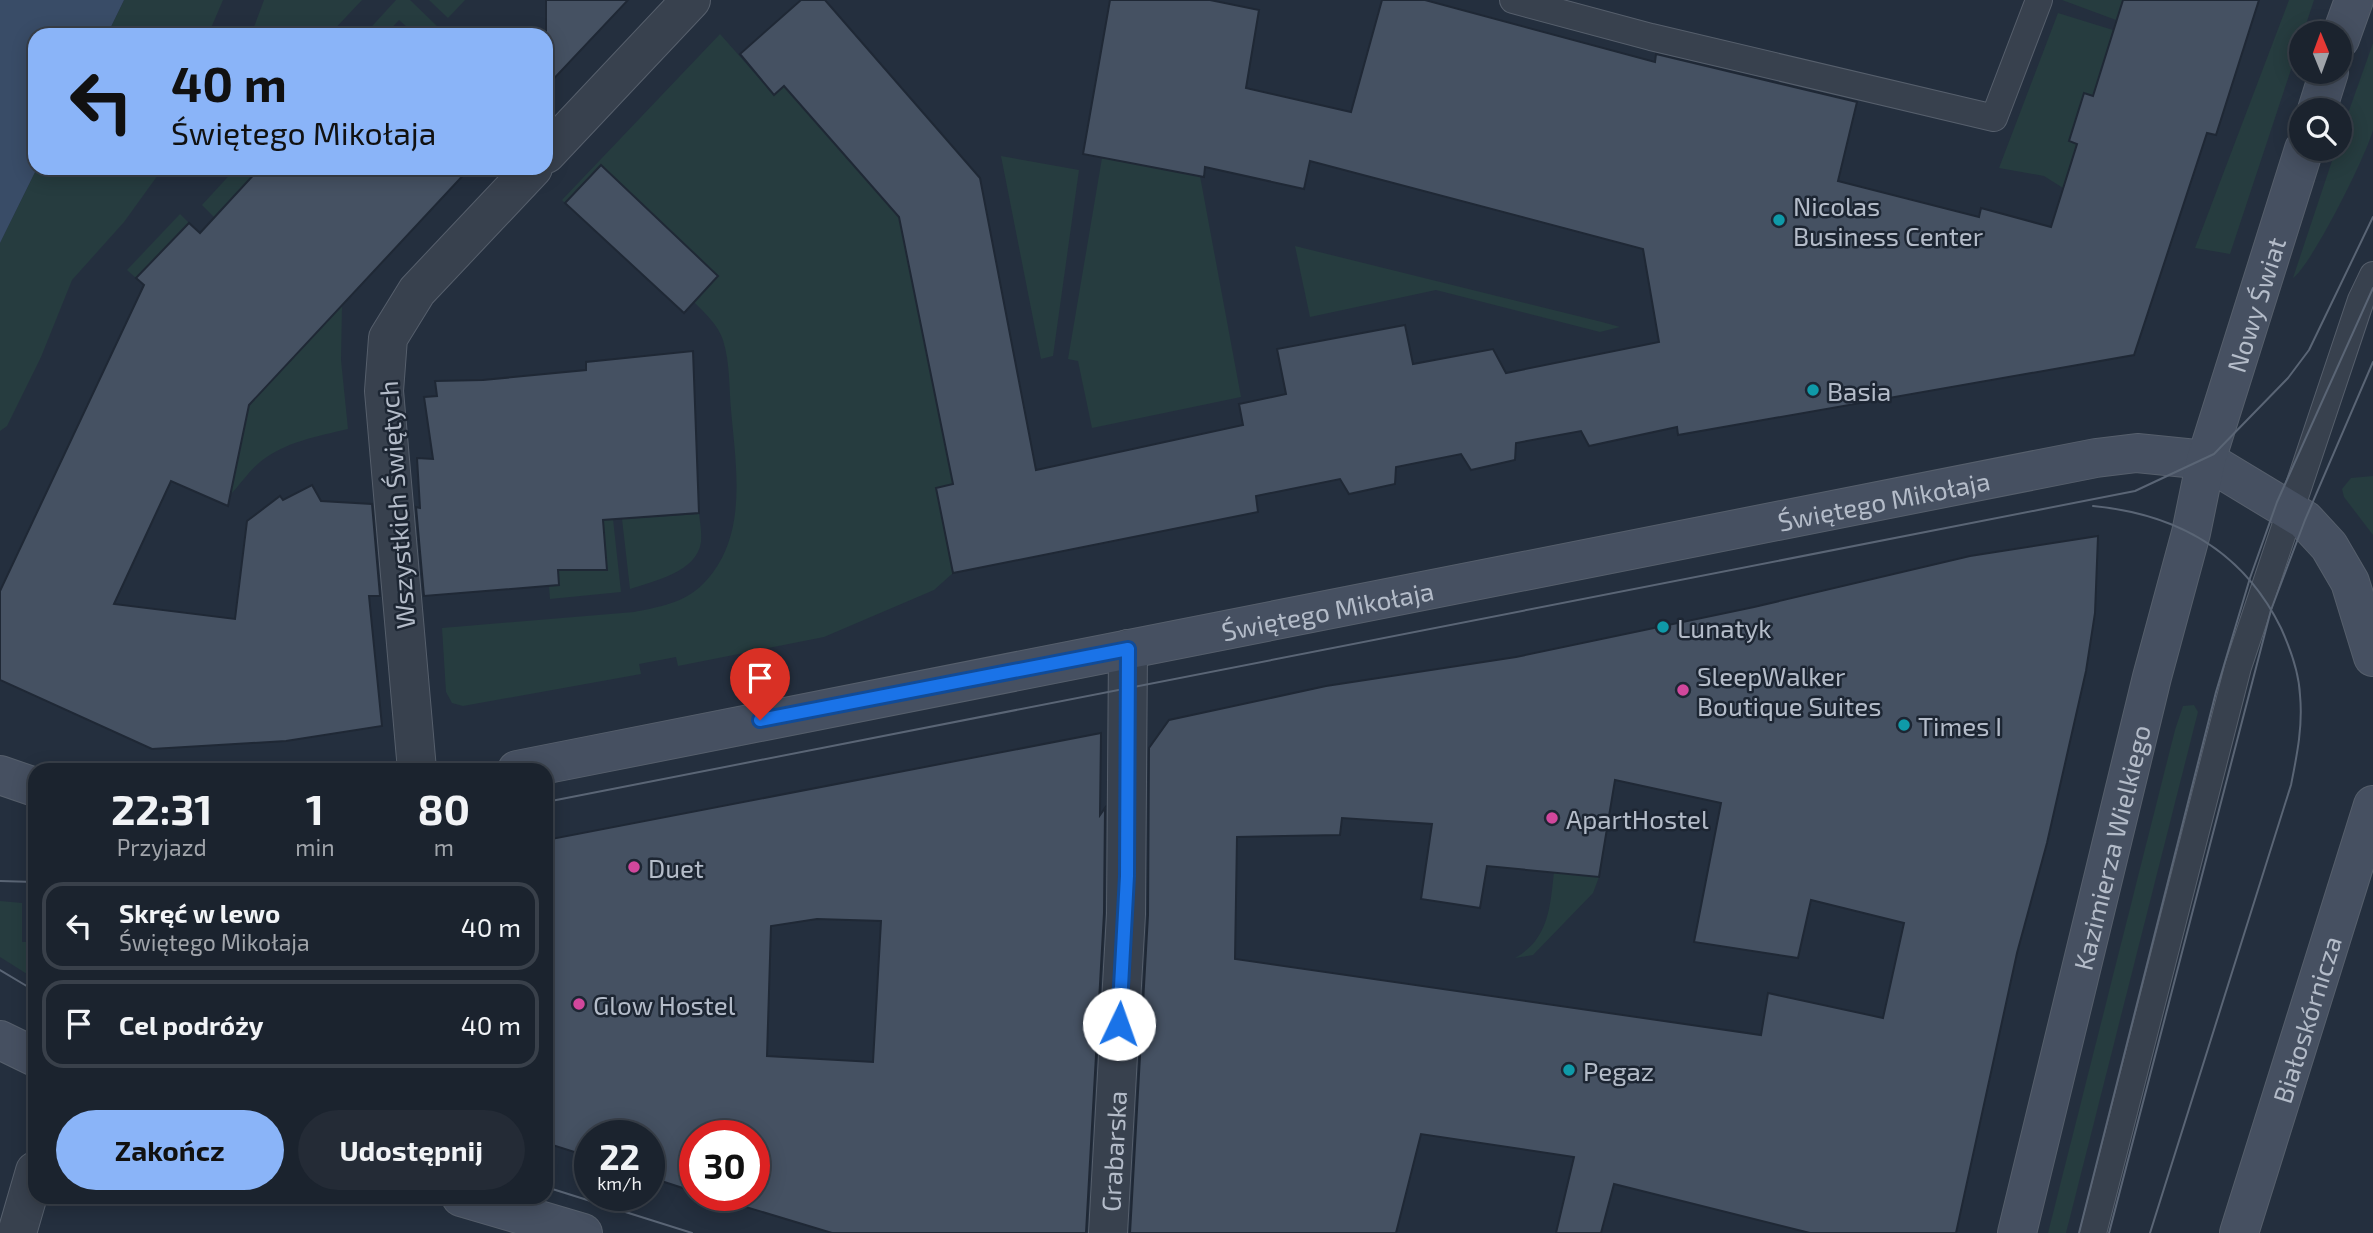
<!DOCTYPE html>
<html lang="pl">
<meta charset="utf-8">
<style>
:root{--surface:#1b232e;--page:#242b36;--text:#f1f3f6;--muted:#a0a4aa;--line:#39404a;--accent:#8ab4f8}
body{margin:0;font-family:"Exo 2",sans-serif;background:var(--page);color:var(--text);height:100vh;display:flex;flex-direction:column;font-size:26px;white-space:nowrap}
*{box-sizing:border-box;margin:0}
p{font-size:23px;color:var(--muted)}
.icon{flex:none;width:38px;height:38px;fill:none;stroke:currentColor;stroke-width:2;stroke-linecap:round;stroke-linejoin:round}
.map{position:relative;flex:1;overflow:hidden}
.side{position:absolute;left:28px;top:763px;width:525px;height:441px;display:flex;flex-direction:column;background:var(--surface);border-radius:21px;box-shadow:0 4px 18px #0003,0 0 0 2px var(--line)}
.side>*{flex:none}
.hud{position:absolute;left:28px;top:28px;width:525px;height:147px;border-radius:21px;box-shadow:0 4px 18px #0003,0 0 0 2px var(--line);background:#8ab4f8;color:#111;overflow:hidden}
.needle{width:46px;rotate:359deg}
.controls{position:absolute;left:2289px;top:21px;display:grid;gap:14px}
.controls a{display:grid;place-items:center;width:63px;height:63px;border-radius:50%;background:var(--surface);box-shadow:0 4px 18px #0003,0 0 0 2px var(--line);font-size:35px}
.speed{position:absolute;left:574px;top:1120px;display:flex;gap:14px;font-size:35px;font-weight:700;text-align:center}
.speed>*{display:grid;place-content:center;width:91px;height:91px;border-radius:50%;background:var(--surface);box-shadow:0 4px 18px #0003,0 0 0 2px var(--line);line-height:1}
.speed small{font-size:18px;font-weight:400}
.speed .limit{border:10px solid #d22;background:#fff;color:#111}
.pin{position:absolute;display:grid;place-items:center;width:60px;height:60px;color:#fff;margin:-72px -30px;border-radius:50% 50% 50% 0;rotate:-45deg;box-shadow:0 0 7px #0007}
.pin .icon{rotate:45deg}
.me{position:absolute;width:77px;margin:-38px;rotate:3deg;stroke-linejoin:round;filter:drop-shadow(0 0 5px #0008)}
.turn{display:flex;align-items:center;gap:24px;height:147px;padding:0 28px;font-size:32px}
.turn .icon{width:91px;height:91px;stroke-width:2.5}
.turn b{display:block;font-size:49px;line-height:60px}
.eta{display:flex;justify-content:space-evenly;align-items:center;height:119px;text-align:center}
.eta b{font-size:42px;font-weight:700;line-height:49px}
.primary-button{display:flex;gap:14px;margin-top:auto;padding:14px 28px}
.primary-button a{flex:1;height:80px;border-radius:42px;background:var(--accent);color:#111;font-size:28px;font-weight:700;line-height:80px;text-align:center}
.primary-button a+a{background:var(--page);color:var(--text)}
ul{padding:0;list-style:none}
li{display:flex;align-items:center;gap:21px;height:88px;margin:0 14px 10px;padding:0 14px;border:4px solid var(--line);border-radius:21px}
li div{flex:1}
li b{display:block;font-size:26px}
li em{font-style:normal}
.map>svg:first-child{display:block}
.green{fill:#263c3f}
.water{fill:#394c67}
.building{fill:#455162;stroke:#1f2835;stroke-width:2;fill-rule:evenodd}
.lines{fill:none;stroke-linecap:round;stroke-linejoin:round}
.lane-casing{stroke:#565f6c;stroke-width:28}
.street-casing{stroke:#565f6c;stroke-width:40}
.secondary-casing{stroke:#565f6c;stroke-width:40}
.lane{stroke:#38414e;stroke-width:26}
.street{stroke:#38414e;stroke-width:38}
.secondary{stroke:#465061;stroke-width:38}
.tram{stroke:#5a6575;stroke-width:2}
.route-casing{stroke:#114b97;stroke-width:18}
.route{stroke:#1a73e8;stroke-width:12}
.culture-dot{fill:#0f9aa8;stroke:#1d2633;stroke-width:2.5}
.hotel-dot{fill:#d1479c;stroke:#1d2633;stroke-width:2.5}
.labels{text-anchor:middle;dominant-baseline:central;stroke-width:5;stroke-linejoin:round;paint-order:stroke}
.poi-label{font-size:26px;fill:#b4bcc9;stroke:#1d2633;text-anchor:start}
.street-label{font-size:26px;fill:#b4bcc9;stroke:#1d2633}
</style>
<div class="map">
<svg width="2373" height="1233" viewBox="0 0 2373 1233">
<rect width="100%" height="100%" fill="#242f3e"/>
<!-- green -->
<g class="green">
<path d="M124 0H223L208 35H107Z"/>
<path d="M264 0H362L329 35H251Z"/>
<path d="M396 0H410L439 28 432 35H416L399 20 385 35H364Z"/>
<path d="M429 0H465L448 18Z"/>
<path d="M2062 0H2123L2116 20Z"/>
<path d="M2289 0H2314L2230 254 2195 248Z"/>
<path d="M2058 13 2113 30 2093 96 2084 93 2069 140 2077 144 2063 188 2044 176 1999 168Z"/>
<path d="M720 34 774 95 784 86 899 217 953 484 936 488 953 573 934 590 824 637 678 666 676 657 639 664 641 674 463 706 452 703 446 692 442 628 634 612C659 607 684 603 703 584 749 538 736 467 731 410 729 387 730 362 723 340 718 325 705 313 694 302L718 276 601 165 565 203 562 200Z"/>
<path d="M2373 43C2373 66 2373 110 2373 130 2366 156 2313 263 2293 278L2336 149H2340V136Z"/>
<path d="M1001 156 1079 170 1053 356 1041 359Z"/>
<path d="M1102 158 1200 176 1241 397 1092 428 1078 361 1068 359Z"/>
<path d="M37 168H163L124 222 72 280 41 357 7 426 0 431V243Z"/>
<path d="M236 168H260L214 217 202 205Z"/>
<path d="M180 214 189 223 136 278 127 270Z"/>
<path d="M1295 246 1602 322 1620 327 1600 332 1436 290 1310 317Z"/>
<path d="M342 306 341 360 348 429C319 436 284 442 260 462 249 471 240 485 230 495L249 405Z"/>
<path d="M2373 476V535L2344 497 2342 489 2351 478Z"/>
<path d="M699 514C700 522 702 533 701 542 697 572 654 581 630 589L622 519Z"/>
<path d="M613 519 621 592 550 599 549 586 559 584 558 569 603 520Z"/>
<path d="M2194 705 2198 712 2066 1233H2048L2175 730 2183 706Z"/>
<path d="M1554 872 1599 877 1593 893 1533 955 1515 958C1549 939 1550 907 1554 872Z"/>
<path d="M0 901 22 903V942H35V979L0 957Z"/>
</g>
<!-- water -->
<path class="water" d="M0 0H124L107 35H35L37 168 0 243Z"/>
<!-- building -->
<g class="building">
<path d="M546 0H628L546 87Z"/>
<path d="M801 0H825L980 178 1036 470 1243 425 1239 404 1286 394 1277 349 1405 325 1413 364 1493 349 1506 373 1659 342 1643 249 1310 161 1304 189 1205 167 1204 177 1083 154 1110 0H1210L1259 10 1246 88 1351 112 1382 0H1425L1655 62 1656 54 1857 102 1838 181 1979 217 1981 208 2051 227 2077 144 2069 141 2084 93 2093 96 2123 0H2259L2216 135 2207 133 2134 355 1678 435 1677 427 1589 446 1581 431 1516 443 1515 460 1471 470 1461 454 1396 467 1395 484 1349 494 1340 479 1256 496 1258 512 953 573 936 488 953 484 899 217 784 86 774 95 740 54Z"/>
<path d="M601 165 718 276 684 313 565 203Z"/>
<path d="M260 168H470L249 405 228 506 171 481 114 604 235 619 247 521 280 496 283 500 312 485 321 501 372 504 380 596H369L382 726 286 741 152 749 0 680V591L144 285 136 278 189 223 200 233Z"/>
<path d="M693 351 699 513 603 520 607 570H558L559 585 424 596 416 507 420 508 417 458 433 459 424 397 437 396 435 381 483 380 586 370V362Z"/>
<path d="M2098 536 2095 613 2086 671 2047 843 2017 953 1956 1233H1810L1614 1184 1601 1233H1556L1574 1157 1421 1134 1396 1233H1130L1148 915 1149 748 1169 720 1326 686 1516 657 1754 607 1970 556ZM1615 780 1721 803 1694 942 1798 958 1811 900 1904 923 1883 1018 1768 993 1761 1035 1235 959 1237 837 1340 835 1342 818 1432 824 1421 899 1480 908 1487 866 1599 877Z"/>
<path d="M1101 733 1100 815 1105 808 1104 913 1086 1233H832L706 1195H754V1136H695V1192L649 1177V1136H590V1157L546 1143V840ZM817 919 881 921 873 1062 767 1056 771 926Z"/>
</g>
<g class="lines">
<defs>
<g id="lane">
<path d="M1513 0 1651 37 1994 118 2039 0"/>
<path d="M2093 1233 2238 667 2361 300 2373 275"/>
</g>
<g id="street">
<path d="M546 154 691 0"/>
<path d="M417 770 384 391 388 338 417 291 533 168"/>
<path d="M17 1233 35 1171"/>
<path id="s1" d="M1108 1233 1126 914 1128 649"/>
</g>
<g id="secondary">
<path d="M2340 39 2354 0"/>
<path d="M2317 110 2329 72"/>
<path id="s2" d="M517 770 2096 458 2137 453 2206 460 2305 520 2329 546 2350 582 2373 657"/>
<path d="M0 775 35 787"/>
<path d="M0 1040 35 1057"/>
<path d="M461 1197 583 1233"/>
<path id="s3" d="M2017 1233 2152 677 2191 533 2206 460 2304 149"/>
<path id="s4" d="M2239 1233 2373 805"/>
</g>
</defs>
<!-- lane casing -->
<use href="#lane" class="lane-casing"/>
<!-- street casing -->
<use href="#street" class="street-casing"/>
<!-- secondary casing -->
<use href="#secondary" class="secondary-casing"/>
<!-- lane -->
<use href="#lane" class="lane"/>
<!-- street -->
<use href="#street" class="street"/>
<!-- secondary -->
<use href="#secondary" class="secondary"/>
<!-- tram -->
<g class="tram">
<path d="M2093 506C2177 514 2243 551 2281 628 2290 648 2299 673 2300 695 2303 726 2297 755 2291 785L2150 1233"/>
<path d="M546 802 2135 491 2214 454 2288 378 2309 350 2373 217"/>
<path d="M0 881 35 882"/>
<path d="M0 970 35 991"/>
<path d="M546 1187 692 1233"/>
<path d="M2079 1233 2216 692 2250 578 2277 502 2373 288"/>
<path d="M2109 1233 2271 610 2305 520 2373 362"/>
</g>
</g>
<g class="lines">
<defs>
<path id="route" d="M760 720 1128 649 1127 876 1119 1024"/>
</defs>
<!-- route casing -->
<use href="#route" class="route-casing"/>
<!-- route -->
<use href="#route" class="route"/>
</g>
<!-- markers -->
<g class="culture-dot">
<circle cx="1779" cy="220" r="7"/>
<circle cx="1813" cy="390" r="7"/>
<circle cx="1663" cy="627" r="7"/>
<circle cx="1904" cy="725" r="7"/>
<circle cx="1569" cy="1070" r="7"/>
</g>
<g class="hotel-dot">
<circle cx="1683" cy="690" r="7"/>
<circle cx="1552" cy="818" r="7"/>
<circle cx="634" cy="867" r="7"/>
<circle cx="579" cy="1004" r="7"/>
</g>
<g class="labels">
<!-- poi labels -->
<g class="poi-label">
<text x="1793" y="205">Nicolas<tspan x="1793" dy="30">Business Center</tspan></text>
<text x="1827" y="390">Basia</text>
<text x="1677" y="627">Lunatyk</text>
<text x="1697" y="675">SleepWalker<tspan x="1697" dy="30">Boutique Suites</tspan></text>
<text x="1918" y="725">Times I</text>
<text x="1566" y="818">ApartHostel</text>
<text x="648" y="867">Duet</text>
<text x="593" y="1004">Glow Hostel</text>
<text x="1583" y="1070">Pegaz</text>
</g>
<!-- street labels -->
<g class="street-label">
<text stroke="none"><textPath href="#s3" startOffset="959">Nowy Świat</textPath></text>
<text stroke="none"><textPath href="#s2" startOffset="1393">Świętego Mikołaja</textPath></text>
<text transform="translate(396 505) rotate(-94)">Wszystkich Świętych</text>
<text stroke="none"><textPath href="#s2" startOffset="826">Świętego Mikołaja</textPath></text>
<text stroke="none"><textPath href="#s3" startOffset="397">Kazimierza Wielkiego</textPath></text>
<text stroke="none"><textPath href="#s4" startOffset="224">Białoskórnicza</textPath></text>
<text stroke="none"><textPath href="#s1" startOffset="82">Grabarska</textPath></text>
</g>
</g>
</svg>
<div class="controls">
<a><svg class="needle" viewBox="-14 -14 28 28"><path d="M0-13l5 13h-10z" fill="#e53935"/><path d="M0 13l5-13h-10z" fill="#a0a4aa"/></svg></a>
<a><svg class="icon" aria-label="search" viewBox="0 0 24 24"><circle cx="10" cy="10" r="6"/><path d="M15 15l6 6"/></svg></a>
</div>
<div class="speed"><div>22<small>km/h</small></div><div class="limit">30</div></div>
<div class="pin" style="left:760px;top:720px;background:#d93025"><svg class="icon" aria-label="arrive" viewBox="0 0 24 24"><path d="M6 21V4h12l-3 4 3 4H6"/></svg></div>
<svg class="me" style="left:1119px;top:1024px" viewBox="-20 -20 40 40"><circle r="19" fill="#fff"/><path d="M0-13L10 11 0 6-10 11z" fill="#1a73e8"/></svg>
<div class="hud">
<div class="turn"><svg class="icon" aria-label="left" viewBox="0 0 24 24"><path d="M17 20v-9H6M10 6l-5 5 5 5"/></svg><div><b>40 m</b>Świętego Mikołaja</div></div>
</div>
<section class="side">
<div class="eta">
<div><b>22:31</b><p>Przyjazd</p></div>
<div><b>1</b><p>min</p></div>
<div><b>80</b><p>m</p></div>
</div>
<ul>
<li><svg class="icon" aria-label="left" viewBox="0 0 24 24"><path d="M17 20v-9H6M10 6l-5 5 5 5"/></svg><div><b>Skręć w lewo</b><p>Świętego Mikołaja</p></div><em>40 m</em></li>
<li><svg class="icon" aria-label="arrive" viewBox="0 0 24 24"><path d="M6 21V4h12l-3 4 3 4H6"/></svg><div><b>Cel podróży</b></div><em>40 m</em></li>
</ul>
<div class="primary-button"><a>Zakończ</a><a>Udostępnij</a></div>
</section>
</div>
